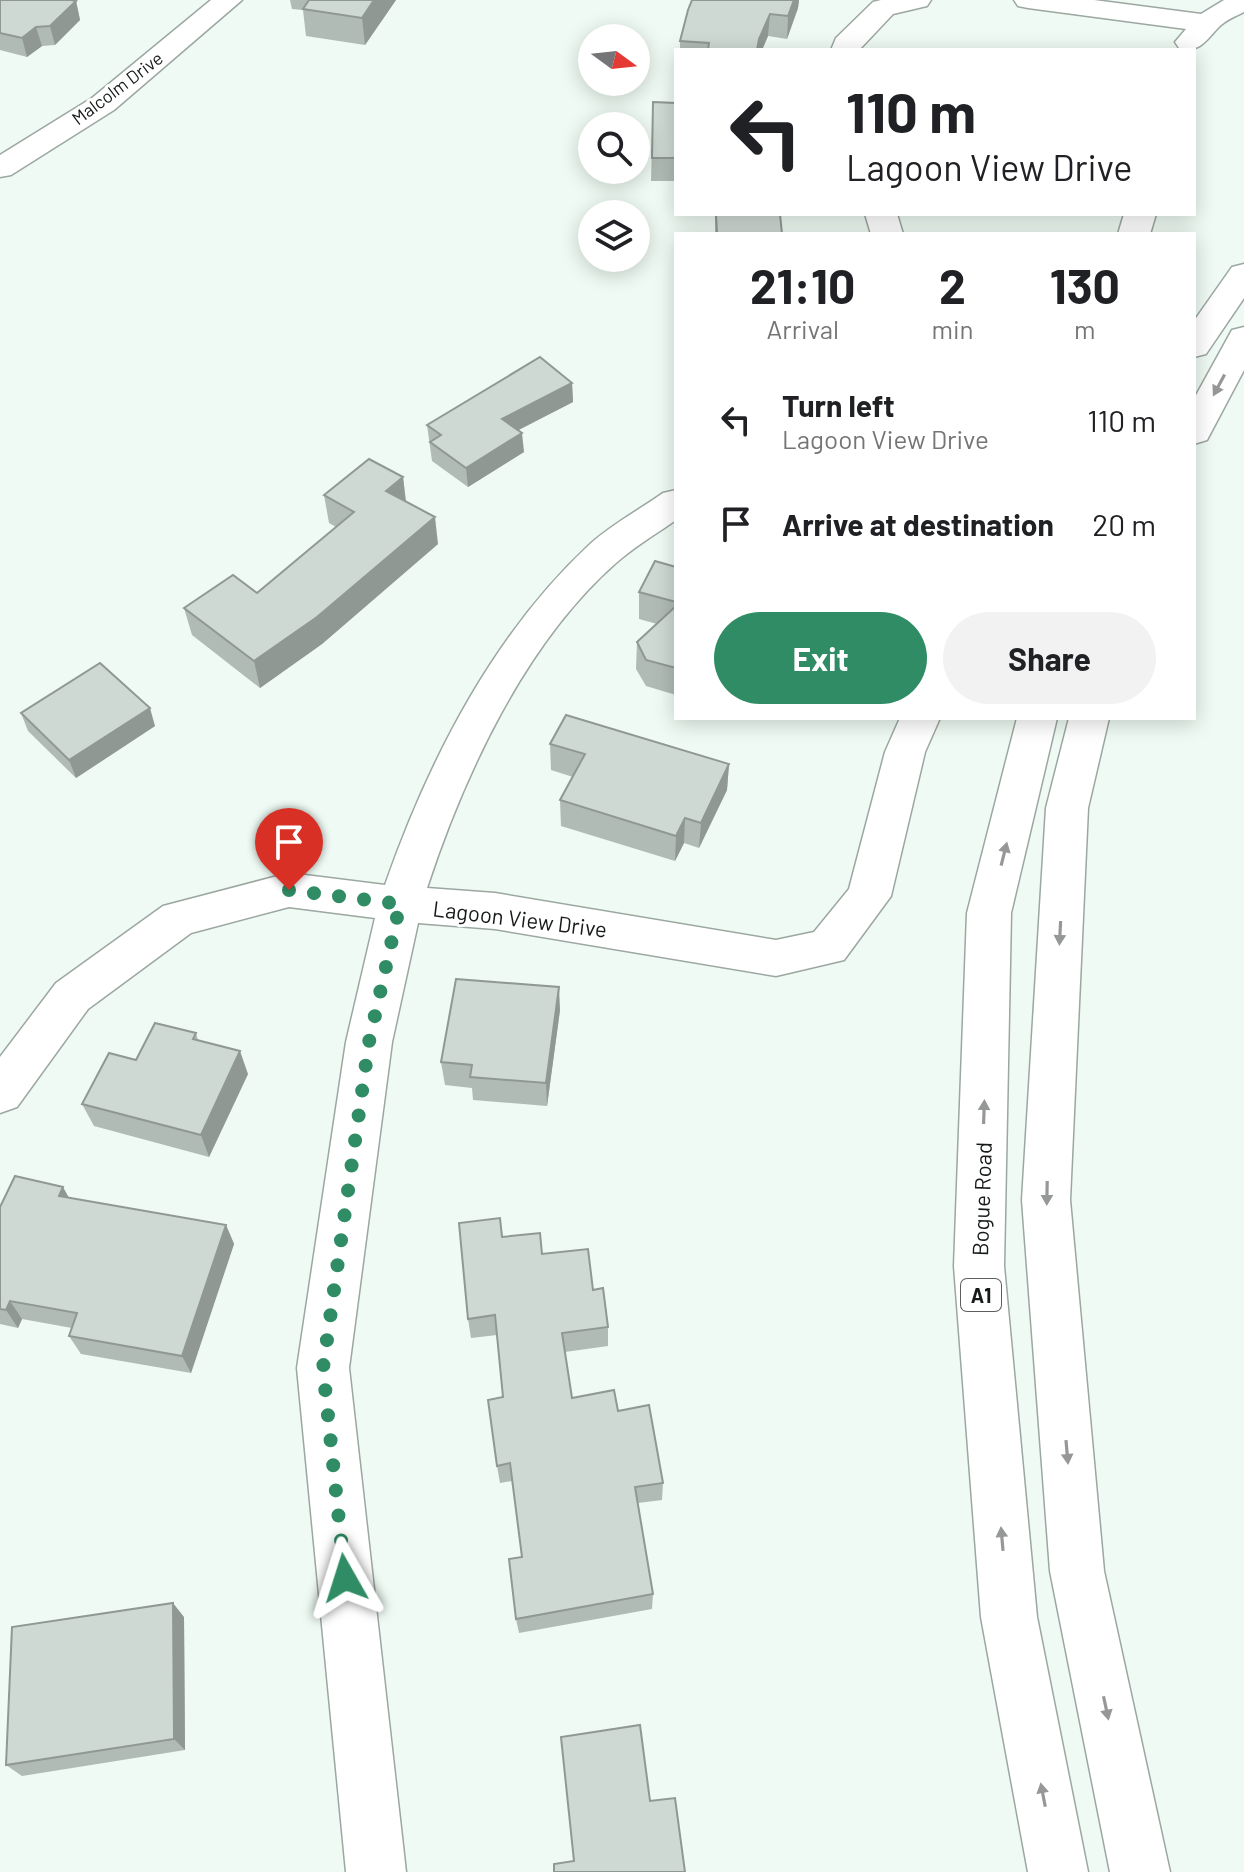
<!DOCTYPE html>
<style>
:root{--surface:#fff;--page:#f2f2f2;--text:#202124;--muted:#757577;--accent:#2f8c64}
body{margin:0;font-family:Barlow,sans-serif;background:var(--page);color:var(--text);height:100vh;display:flex;flex-direction:column;font-size:30px;white-space:nowrap}
*{box-sizing:border-box;margin:0}
p{font-size:26px;color:var(--muted)}
.icon{flex:none;width:44px;height:44px;fill:none;stroke:currentColor;stroke-width:2;stroke-linecap:round;stroke-linejoin:round}
.map{position:relative;flex:1;overflow:hidden}
.drawer{position:absolute;left:674px;top:232px;width:522px;height:488px;display:flex;flex-direction:column;background:var(--surface);border-radius:0px;box-shadow:0 4px 20px #0003}
.drawer>*{flex:none}
.banner{position:absolute;left:674px;top:48px;width:522px;height:168px;border-radius:0px;box-shadow:0 4px 20px #0003;background:#fff;color:var(--text);overflow:hidden}
.needle{width:52px;rotate:105deg}
.tools{position:absolute;left:578px;top:24px;display:grid;gap:16px}
.tools a{display:grid;place-items:center;width:72px;height:72px;border-radius:50%;background:var(--surface);box-shadow:0 4px 20px #0003;font-size:40px}
.pin{position:absolute;display:grid;place-items:center;width:68px;height:68px;color:#fff;margin:-82px -34px;border-radius:50% 50% 50% 0;rotate:-45deg;box-shadow:0 0 8px #0007}
.pin .icon{rotate:45deg}
.me{position:absolute;width:88px;margin:-44px;rotate:354deg;stroke-linejoin:round;filter:drop-shadow(0 0 6px #0008)}
.turn{display:flex;align-items:center;gap:28px;height:168px;padding:0 40px;font-size:36px}
.turn .icon{width:104px;height:104px;stroke-width:2.5}
.turn b{display:block;font-size:56px;line-height:68px}
.eta{display:flex;justify-content:space-evenly;align-items:center;height:136px;text-align:center}
.eta b{font-size:48px;font-weight:700;line-height:56px}
.cta{display:flex;gap:16px;margin-top:auto;padding:16px 40px}
.cta a{flex:1;height:92px;border-radius:48px;background:var(--accent);color:#fff;font-size:32px;font-weight:700;line-height:92px;text-align:center}
.cta a+a{background:var(--page);color:var(--text)}
ul{padding:0;list-style:none}
li{display:flex;align-items:center;gap:24px;height:104px;padding:0 40px}
li div{flex:1}
li b{display:block;font-size:30px}
li em{font-style:normal}
.map>svg:first-child{display:block}
.lines{fill:none;stroke-linecap:round;stroke-linejoin:round}
.street-casing{stroke:#9ca7a1;stroke-width:3}
.primary-casing{stroke:#9ca7a1;stroke-width:3}
.street{fill:#fff;fill-rule:evenodd}
.primary{fill:#fff;fill-rule:evenodd}
.wall{fill:#b1bbb5}
.shaded-wall{fill:#909894}
.building{fill:#ced9d3;stroke:#909894;stroke-width:2}
.oneway{fill:#969897}
.route{stroke:#2f8c64;stroke-width:14;stroke-dasharray:0 25.2}
.labels{text-anchor:middle;dominant-baseline:central;stroke-width:6;stroke-linejoin:round;paint-order:stroke}
.far-street-label{font-size:18px;fill:#161a18;stroke:#fff}
.shield{fill:#fff;stroke:#5c5f5d;stroke-width:2}
.shield-label{font-size:20px;font-weight:bold;fill:#161a18}
.street-label{font-size:22px;fill:#161a18;stroke:#fff}
</style>
<div class="map">
<svg width="1244" height="1872" viewBox="0 0 1244 1872">
<rect width="100%" height="100%" fill="#eefaf3"/>
<g class="lines">
<defs>
<g id="street">
<path d="M211 0H242L114 110 11 175 0 177V155L92 98Z"/>
<path d="M881 0H931L927 6 893 14 859 50H831L836 38 873 2Z"/>
<path d="M1014 0H1094L1201 14 1224 0H1244V12C1236 16 1228 19 1221 25 1207 38 1201 54 1179 48L1175 42 1186 29 1028 8 1018 6Z"/>
<path d="M865 214H897L903 234H871Z"/>
<path d="M1124 214H1156L1150 234H1118Z"/>
<path d="M676 490V520C656 534 634 547 616 563 525 643 464 775 427 888L495 893 776 940 814 932 849 889 885 752 900 718H940L925 752 891 896 844 960 776 976 495 929 418 923 392 1042 349 1368 406 1872H346L297 1368 346 1042 375 918 289 907 191 933 88 1009 17 1107 0 1113V1057L56 983 163 906 289 873 385 885C428 762 492 636 588 546 609 526 639 510 663 493Z"/>
</g>
<g id="primary">
<path d="M1244 264V298L1206 354 1194 357V321L1232 267Z"/>
<path d="M1244 327V370L1207 440 1194 444V399L1232 330Z"/>
<path d="M1017 718H1057L1011 913 1004 1266 1037 1617 1088 1872H1028L981 1617 954 1266 967 913Z"/>
<path d="M1069 718H1109L1088 808 1070 1200 1104 1571 1170 1872H1110L1050 1571 1022 1200 1046 808Z"/>
</g>
</defs>
<!-- street casing -->
<use href="#street" class="street-casing"/>
<!-- primary casing -->
<use href="#primary" class="primary-casing"/>
<!-- street -->
<use href="#street" class="street"/>
<!-- primary -->
<use href="#primary" class="primary"/>
</g>
<!-- wall -->
<g class="wall">
<path d="M0 0 76 1 80 20 55 45 42 46 27 57 0 50Z"/>
<path d="M290 0H396L365 45 306 36 303 10 292 9Z"/>
<path d="M692 0H799L798 8 787 39 768 36 762 50H680V41Z"/>
<path d="M653 102 676 103V181H651Z"/>
<path d="M715 214H780L782 234H715Z"/>
<path d="M572 383 573 402 518 430 524 452 468 487 432 461 427 425Z"/>
<path d="M403 477 406 501 438 544 322 644 260 688 192 635 184 608 257 593 336 527 329 523 324 495Z"/>
<path d="M676 567V695L646 686 636 669 637 642 657 624 639 619V592Z"/>
<path d="M21 713 155 726 76 778 28 731Z"/>
<path d="M550 744 729 764 727 790 699 848 684 843 675 861 561 826 560 800 573 777 551 770Z"/>
<path d="M560 1010 547 1106 473 1100 472 1088 445 1085 441 1062Z"/>
<path d="M196 1033 198 1040 248 1074 209 1157 94 1126 82 1104 136 1060Z"/>
<path d="M69 1198 226 1225 234 1244 191 1373 81 1354 69 1336 72 1328 22 1319 18 1328 0 1324V1207Z"/>
<path d="M500 1218 503 1237 542 1254 593 1290 608 1327V1346L565 1352 572 1398 618 1411 663 1483 662 1500 638 1503 653 1594 652 1609 519 1633 516 1619 522 1557 512 1481 500 1483 497 1466 503 1397 497 1335 471 1338 468 1319Z"/>
<path d="M184 1617 185 1750 22 1776 6 1765Z"/>
</g>
<!-- shaded-wall -->
<g class="shaded-wall">
<path d="M374 0H396L365 45 362 18Z"/>
<path d="M794 0H799L798 8 787 39 788 16Z"/>
<path d="M76 1 80 20 55 45 50 26Z"/>
<path d="M770 14 768 36 762 50H757L759 39Z"/>
<path d="M36 27 42 46 27 57 22 38Z"/>
<path d="M572 383 573 402 503 438 502 419Z"/>
<path d="M522 433 524 452 468 487 466 468Z"/>
<path d="M403 477 406 504 386 491Z"/>
<path d="M435 517 438 544 322 644 260 688 254 661Z"/>
<path d="M150 708 155 726 76 778 69 760Z"/>
<path d="M729 764 727 790 699 848 701 823Z"/>
<path d="M685 818 684 843 675 861 676 836Z"/>
<path d="M559 987 560 1010 547 1106 546 1083Z"/>
<path d="M240 1051 248 1074 209 1157 201 1135Z"/>
<path d="M63 1187 74 1207 59 1196Z"/>
<path d="M226 1225 234 1244 191 1373 182 1356Z"/>
<path d="M10 1301 22 1319 18 1328 6 1310Z"/>
<path d="M173 1603 184 1617 185 1750 174 1739Z"/>
</g>
<!-- building -->
<g class="building">
<path d="M0 0H71L76 1 50 26 36 27 22 38 0 33Z"/>
<path d="M309 0H374L362 18 303 9Z"/>
<path d="M692 0H794L788 16 770 14 759 39 757 50H708L709 43 680 41 688 10Z"/>
<path d="M653 102 676 103V158H652Z"/>
<path d="M716 214H780L782 234H717Z"/>
<path d="M540 357 572 383 502 419 522 433 466 468 430 442 441 435 427 425Z"/>
<path d="M369 459 403 477 386 491 435 517 317 617 254 661 184 608 233 575 257 593 354 512 324 495Z"/>
<path d="M655 561 676 567V602L639 592Z"/>
<path d="M676 606V668L646 660 637 642Z"/>
<path d="M100 663 150 708 69 760 21 713Z"/>
<path d="M566 715 729 764 701 823 685 818 676 836 560 800 585 754 550 744Z"/>
<path d="M456 979 559 987 546 1083 470 1077 472 1065 441 1062Z"/>
<path d="M155 1023 196 1033 193 1039 240 1051 201 1135 82 1104 109 1053 136 1060Z"/>
<path d="M15 1176 63 1187 59 1196 226 1225 182 1356 69 1336 77 1313 10 1301 6 1310 0 1309V1207Z"/>
<path d="M500 1218 502 1237 540 1233 542 1254 588 1249 593 1290 603 1288 608 1327 562 1333 572 1398 614 1390 618 1411 649 1405 663 1483 635 1487 653 1594 516 1619 509 1559 522 1557 510 1463 497 1466 488 1400 503 1397 495 1315 468 1319 459 1223Z"/>
<path d="M173 1603 174 1739 6 1765 12 1627Z"/>
<path d="M640 1725 650 1801 675 1798 685 1872H554V1864L574 1861 561 1737Z"/>
</g>
<!-- one-way arrows -->
<defs><path id="oneway-solid" d="M-6-.8H1V-3.2L6.5 0L1 3.2V.8H-6Z" transform="scale(2)"/></defs>
<g class="oneway">
<use href="#oneway-solid" transform="translate(1219 385) rotate(118)"/>
<use href="#oneway-solid" transform="translate(1004 854) rotate(-76)"/>
<use href="#oneway-solid" transform="translate(1060 933) rotate(93)"/>
<use href="#oneway-solid" transform="translate(984 1112) rotate(-88)"/>
<use href="#oneway-solid" transform="translate(1047 1193) rotate(91)"/>
<use href="#oneway-solid" transform="translate(1067 1452) rotate(85)"/>
<use href="#oneway-solid" transform="translate(1002 1539) rotate(-95)"/>
<use href="#oneway-solid" transform="translate(1106 1708) rotate(78)"/>
<use href="#oneway-solid" transform="translate(1043 1795) rotate(-101)"/>
</g>
<g class="lines">
<!-- route -->
<path class="route" d="M289 890 400 904 369 1042 323 1368 345 1578"/>
</g>
<g class="labels">
<!-- far-street labels -->
<g class="far-street-label">
<text transform="translate(117 88) rotate(-37)">Malcolm Drive</text>
</g>
<!-- shield labels -->
<rect class="shield" x="961" y="1279" width="40" height="32" rx="6"/>
<g class="shield-label">
<text x="981" y="1295">A1</text>
</g>
<!-- street labels -->
<g class="street-label">
<text transform="translate(520 918) rotate(7)">Lagoon View Drive</text>
<text transform="translate(981 1199) rotate(-88)">Bogue Road</text>
</g>
</g>
</svg>
<div class="tools">
<a><svg class="needle" viewBox="-14 -14 28 28"><path d="M0-13l5 13h-10z" fill="#e53935"/><path d="M0 13l5-13h-10z" fill="#757577"/></svg></a>
<a><svg class="icon" aria-label="search" viewBox="0 0 24 24"><circle cx="10" cy="10" r="6"/><path d="M15 15l6 6"/></svg></a>
<a><svg class="icon" aria-label="layers" viewBox="0 0 24 24"><path d="M12 4l9 5-9 5-9-5zM3 14l9 5 9-5"/></svg></a>
</div>
<div class="pin" style="left:289px;top:890px;background:#d93025"><svg class="icon" aria-label="arrive" viewBox="0 0 24 24"><path d="M6 21V4h12l-3 4 3 4H6"/></svg></div>
<svg class="me" style="left:345px;top:1578px" viewBox="-20 -20 40 40"><path d="M0-17L14 15 0 8-14 15z" fill="#2f8c64" stroke="#fff" stroke-width="4"/></svg>
<div class="banner">
<div class="turn"><svg class="icon" aria-label="left" viewBox="0 0 24 24"><path d="M17 20v-9H6M10 6l-5 5 5 5"/></svg><div><b>110 m</b>Lagoon View Drive</div></div>
</div>
<section class="drawer">
<div class="eta">
<div><b>21:10</b><p>Arrival</p></div>
<div><b>2</b><p>min</p></div>
<div><b>130</b><p>m</p></div>
</div>
<ul>
<li><svg class="icon" aria-label="left" viewBox="0 0 24 24"><path d="M17 20v-9H6M10 6l-5 5 5 5"/></svg><div><b>Turn left</b><p>Lagoon View Drive</p></div><em>110 m</em></li>
<li><svg class="icon" aria-label="arrive" viewBox="0 0 24 24"><path d="M6 21V4h12l-3 4 3 4H6"/></svg><div><b>Arrive at destination</b></div><em>20 m</em></li>
</ul>
<div class="cta"><a>Exit</a><a>Share</a></div>
</section>
</div>
